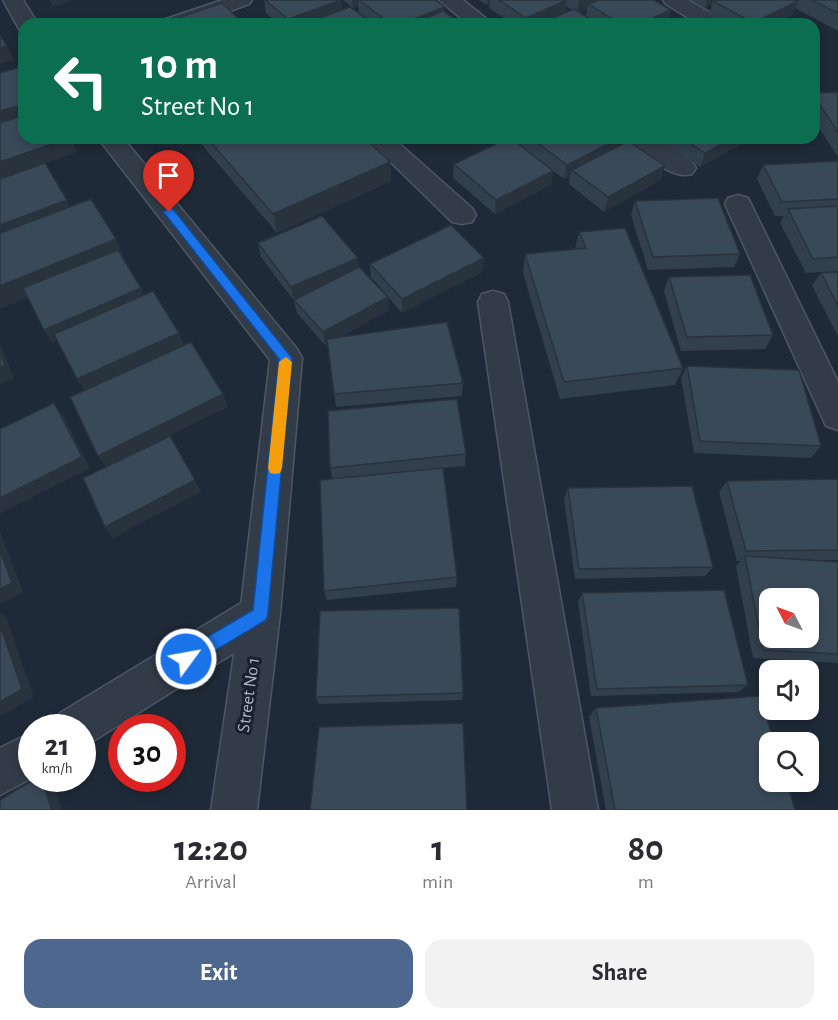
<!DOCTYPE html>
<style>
:root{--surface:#fff;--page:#f2f2f3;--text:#2b2b33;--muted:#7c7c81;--accent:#4e678e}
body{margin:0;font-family:"Alegreya Sans",sans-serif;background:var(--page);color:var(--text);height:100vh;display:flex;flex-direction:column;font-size:22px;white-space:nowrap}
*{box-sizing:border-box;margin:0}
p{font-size:20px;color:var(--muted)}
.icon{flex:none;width:33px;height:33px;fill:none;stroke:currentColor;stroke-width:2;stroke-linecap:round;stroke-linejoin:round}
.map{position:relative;height:810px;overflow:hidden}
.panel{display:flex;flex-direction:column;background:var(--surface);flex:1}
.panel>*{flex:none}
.top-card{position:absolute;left:18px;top:18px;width:802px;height:126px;border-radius:18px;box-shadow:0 3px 9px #0003;background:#0b6e4f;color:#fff;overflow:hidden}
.needle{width:39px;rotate:312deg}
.controls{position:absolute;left:759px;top:588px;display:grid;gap:12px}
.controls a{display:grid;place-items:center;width:60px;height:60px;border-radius:12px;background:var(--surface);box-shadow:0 3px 9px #0003;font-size:30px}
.speed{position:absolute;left:18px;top:714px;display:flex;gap:12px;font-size:30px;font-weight:700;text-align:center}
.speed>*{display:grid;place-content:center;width:78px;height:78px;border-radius:50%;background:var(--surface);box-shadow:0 3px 9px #0003;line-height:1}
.speed small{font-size:15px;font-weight:400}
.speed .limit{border:9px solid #d22;background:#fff;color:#111}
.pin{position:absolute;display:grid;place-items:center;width:51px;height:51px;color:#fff;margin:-62px -26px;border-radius:50% 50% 50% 0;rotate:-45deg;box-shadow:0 0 6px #0007}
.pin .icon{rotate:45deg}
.me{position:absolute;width:66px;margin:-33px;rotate:58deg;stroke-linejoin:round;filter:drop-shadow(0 0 4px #0008)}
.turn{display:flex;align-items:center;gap:21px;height:126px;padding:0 24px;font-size:27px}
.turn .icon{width:78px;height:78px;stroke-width:2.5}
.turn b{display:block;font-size:42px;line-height:51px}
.eta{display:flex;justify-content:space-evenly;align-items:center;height:102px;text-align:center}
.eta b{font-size:36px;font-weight:700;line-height:42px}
.button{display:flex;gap:12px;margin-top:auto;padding:12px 24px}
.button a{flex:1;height:69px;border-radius:18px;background:var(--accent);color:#fff;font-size:24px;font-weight:700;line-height:69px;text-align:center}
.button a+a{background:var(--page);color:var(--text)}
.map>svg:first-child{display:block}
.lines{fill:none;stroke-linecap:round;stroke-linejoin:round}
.minor-casing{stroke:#4d5763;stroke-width:3}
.tertiary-casing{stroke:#4d5763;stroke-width:3}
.minor{fill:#323c48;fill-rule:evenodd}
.tertiary{fill:#323c48;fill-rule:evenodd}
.wall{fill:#323f4c;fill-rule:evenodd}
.shaded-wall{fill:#29333e}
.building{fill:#3a4958;stroke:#29333e;stroke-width:1.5;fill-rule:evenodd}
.route{fill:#1a73e8;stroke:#114b97;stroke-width:1.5}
.slow{fill:#f59e0b}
.labels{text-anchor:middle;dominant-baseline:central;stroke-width:6;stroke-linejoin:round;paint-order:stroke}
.street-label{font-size:18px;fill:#acb7c5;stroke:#18212d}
</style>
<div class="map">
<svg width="838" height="810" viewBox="0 0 838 810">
<rect width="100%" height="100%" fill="#1f2a38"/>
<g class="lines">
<defs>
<g id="minor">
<path d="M222 0H252L249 4 194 24H163L166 19Z"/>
<path d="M439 0H463L493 24H468Z"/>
<path d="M663 0H688L721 19 724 24H698L666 4Z"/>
<path d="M366 138H393L472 208 476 215 472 222 462 224 452 222Z"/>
<path d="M629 138H658L692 162 696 168 692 174C670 180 649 156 632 143Z"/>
<path d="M738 195 748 198 751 204 838 382V430L826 426 725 204 728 198Z"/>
<path d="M493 291 504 294 508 302 598 810H552L478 302 482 294Z"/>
<path d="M260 595 274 600 280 614 274 628 90 743 82 746V728H54L60 713 246 600Z"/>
<path d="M32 732V778L0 795V748Z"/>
</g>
<g id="tertiary">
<path d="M3 0H23L38 24H24V30L19 29Z"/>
<path d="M98 138H123L297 349 302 358 280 614 257 810H211L240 614 270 360Z"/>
</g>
</defs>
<!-- minor casing -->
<use href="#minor" class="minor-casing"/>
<!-- tertiary casing -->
<use href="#tertiary" class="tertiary-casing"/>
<!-- minor -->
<use href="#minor" class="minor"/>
<!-- tertiary -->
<use href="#tertiary" class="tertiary"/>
</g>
<!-- wall -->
<g class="wall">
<path d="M264 0H341L342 10 373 24H279L266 13Z"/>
<path d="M343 0H435L445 12 462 24H373L359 13 358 5 353 8Z"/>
<path d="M479 0H654L668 20 682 24H513L489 8 490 4 487 5ZM566 6 572 10 565 13ZM587 9 586 16 579 12Z"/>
<path d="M691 0H838V31L795 8 792 15 774 24H725L709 15 712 4 705 8Z"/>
<path d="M838 92V157L814 120V93Z"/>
<path d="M196 138H365L390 162 391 181 277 233Z"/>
<path d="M520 138H619L617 147 665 166 660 180 604 212 569 184 570 176 564 179 553 171 551 185 495 214 453 178 454 164 519 144Z"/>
<path d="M667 138H751L700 167 665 144Z"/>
<path d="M838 161V271L806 273 780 223 784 216H775L757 179 763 165Z"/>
<path d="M635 201 740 254 734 267 648 270 631 215Z"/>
<path d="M579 232 683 368 675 385 560 399 523 273 525 254 575 249Z"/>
<path d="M258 243 359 267 388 296 371 277 370 264 484 258 482 272 402 313 388 297 389 310 340 337 463 383 462 396 336 407 328 344 325 345 297 313 294 301 261 257Z"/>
<path d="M838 272V336L812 286 821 273Z"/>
<path d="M669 277 773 335 765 349 681 351 664 291Z"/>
<path d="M687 366 821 446 811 458 694 453 681 378Z"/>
<path d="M466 454 465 466 443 468 457 577 456 587 327 600 324 591 332 478 330 468Z"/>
<path d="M838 479V560H813L838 562V663L753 658 736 566 741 561H737L719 492 727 481Z"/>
<path d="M568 488 713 567 705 576 575 579 564 499Z"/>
<path d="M582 593 748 685 738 692 591 696 578 602Z"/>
<path d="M463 693 462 700 319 704 316 697Z"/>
<path d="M596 708 795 810H606L589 717Z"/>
</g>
<!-- shaded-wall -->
<g class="shaded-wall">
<path d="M50 0H76L53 7Z"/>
<path d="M341 0 342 14 314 24H289L288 19Z"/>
<path d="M352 0H358V5L353 8Z"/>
<path d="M487 0H490V4L487 5Z"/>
<path d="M567 0 564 14 542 24H525L526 18Z"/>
<path d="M579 0H609L588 4 587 9 577 13Z"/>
<path d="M707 0H721L713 1 712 4 705 8Z"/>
<path d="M798 1 792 15 774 24H753Z"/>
<path d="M445 7 444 21 436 24H401Z"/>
<path d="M671 10 667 24H639Z"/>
<path d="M7 46 14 60 0 64V48Z"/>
<path d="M24 104V120L0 128V111Z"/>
<path d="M71 138 77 152 0 179V162Z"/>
<path d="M620 138 616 152 572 170 570 176 564 179 567 165Z"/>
<path d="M733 138H751L700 167 705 153Z"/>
<path d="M390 162 391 181 277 233 273 214Z"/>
<path d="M665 166 660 180 604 212 608 197Z"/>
<path d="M553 171 551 185 495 214 496 200Z"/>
<path d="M67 200 73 214 0 242V225Z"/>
<path d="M116 239 124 258 0 309V286Z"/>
<path d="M358 258 360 272 294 301 291 287Z"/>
<path d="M484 258 482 272 402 313V299Z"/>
<path d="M141 288 147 302 52 343 44 330Z"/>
<path d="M388 297 389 310 325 345 323 332Z"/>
<path d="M179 333 184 346 85 392 77 379Z"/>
<path d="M0 344 14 378 0 384Z"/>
<path d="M223 394 228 407 106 467 98 456Z"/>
<path d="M54 403 63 415 90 468 0 514V498Z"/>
<path d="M195 480 201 492 113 538 105 527Z"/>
<path d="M0 531 23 592 0 604Z"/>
<path d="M0 612 6 617 34 697 0 716Z"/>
<path d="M41 778H46L52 781 62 810H52Z"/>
</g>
<!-- building -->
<g class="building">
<path d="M265 0H341L288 19Z"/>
<path d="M359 0H435L445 7 401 24H391Z"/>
<path d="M499 0H567L526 18Z"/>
<path d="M598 0H654L671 10 639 24H621L588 4Z"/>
<path d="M717 0H795L798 1 753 23 713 1Z"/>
<path d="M811 0H838V13Z"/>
<path d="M222 3 244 24H160Z"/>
<path d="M350 7 373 24H303Z"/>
<path d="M574 9 598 24H538Z"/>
<path d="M443 11 462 24H411Z"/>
<path d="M672 18 682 24H660Z"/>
<path d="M0 35 7 46 0 48Z"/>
<path d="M21 67 24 72V104L0 111V73Z"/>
<path d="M838 92V132L814 96V93Z"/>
<path d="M24 115V138H69L0 162V123Z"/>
<path d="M207 138H365L390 162 273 214Z"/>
<path d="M509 138H511L553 171 496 200 454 164Z"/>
<path d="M531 138H620L567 165Z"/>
<path d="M682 138H733L705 153Z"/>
<path d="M628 141 665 166 608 197 572 170Z"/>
<path d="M838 161V199L782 202 763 165Z"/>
<path d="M45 163 67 200 0 225V179Z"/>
<path d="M718 198 740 254 653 257 635 201Z"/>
<path d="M91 199 116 239 0 286V233Z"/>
<path d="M838 206V257L813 259 788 209Z"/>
<path d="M322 216 358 258 291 287 258 243Z"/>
<path d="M451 225 484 258 402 299 370 264Z"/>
<path d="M625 228 683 368 564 382 525 254 586 248 579 232Z"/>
<path d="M118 250 141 288 44 330 23 288Z"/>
<path d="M359 267 388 297 323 332 294 300Z"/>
<path d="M838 272V306L821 273Z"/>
<path d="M750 275 773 335 687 337 669 277Z"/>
<path d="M153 291 179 333 77 379 54 334Z"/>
<path d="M447 322 463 383 334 394 327 339Z"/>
<path d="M191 342 223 394 98 456 70 397Z"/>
<path d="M0 353 5 365 0 367Z"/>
<path d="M687 366 799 370 821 446 700 441Z"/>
<path d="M457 399 466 454 330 468 328 411Z"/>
<path d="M54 403 82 457 0 498V429Z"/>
<path d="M170 436 195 480 105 527 83 478Z"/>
<path d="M443 468 457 577 324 591 320 480Z"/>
<path d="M838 479V550L746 551 727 481Z"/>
<path d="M692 486 713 567 579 569 568 488Z"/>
<path d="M0 550 12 583 0 589Z"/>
<path d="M745 556 838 562V654L763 650ZM770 598H808V638H770Z"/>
<path d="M724 590 748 685 597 689 582 593Z"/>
<path d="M459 608 463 693 316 697 320 611Z"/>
<path d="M0 625 22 689 0 702Z"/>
<path d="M760 696 774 742H770V782H787L795 810H615L596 708Z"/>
<path d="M463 723 467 810H310L319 727Z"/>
<path d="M36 778H41L52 810H0V800Z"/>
</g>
<!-- route -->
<path class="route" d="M169 208 173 209 292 358 268 614 266 620 186 668 180 665 178 659 180 653 253 610 279 359 165 214 163 212Z"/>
<!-- slow -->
<path class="slow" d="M286 357 292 362 282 468 280 473 275 474 270 473 268 468 279 362Z"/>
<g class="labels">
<!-- street labels -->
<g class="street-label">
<text transform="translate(249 695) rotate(-82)">Street No 1</text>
</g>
</g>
</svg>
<div class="controls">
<a><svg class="needle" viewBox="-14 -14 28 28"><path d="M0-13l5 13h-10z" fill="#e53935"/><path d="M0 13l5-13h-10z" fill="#7c7c81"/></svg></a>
<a><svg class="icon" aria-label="sound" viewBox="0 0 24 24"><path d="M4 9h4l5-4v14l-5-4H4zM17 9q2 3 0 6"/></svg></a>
<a><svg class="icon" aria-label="search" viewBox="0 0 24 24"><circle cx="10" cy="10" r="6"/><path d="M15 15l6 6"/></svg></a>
</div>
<div class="speed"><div>21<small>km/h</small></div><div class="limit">30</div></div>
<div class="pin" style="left:169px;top:212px;background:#d93025"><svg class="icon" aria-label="arrive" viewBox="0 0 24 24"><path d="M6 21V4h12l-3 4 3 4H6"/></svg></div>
<svg class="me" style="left:186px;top:659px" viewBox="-20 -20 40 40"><circle r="17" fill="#1a73e8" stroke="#fff" stroke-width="3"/><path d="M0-11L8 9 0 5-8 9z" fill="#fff"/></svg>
<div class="top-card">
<div class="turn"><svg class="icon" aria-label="left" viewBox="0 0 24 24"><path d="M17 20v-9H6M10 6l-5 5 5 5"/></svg><div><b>10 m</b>Street No 1</div></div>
</div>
</div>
<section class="panel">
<div class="eta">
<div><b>12:20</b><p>Arrival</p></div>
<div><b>1</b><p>min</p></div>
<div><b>80</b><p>m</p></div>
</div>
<div class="button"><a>Exit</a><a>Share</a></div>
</section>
